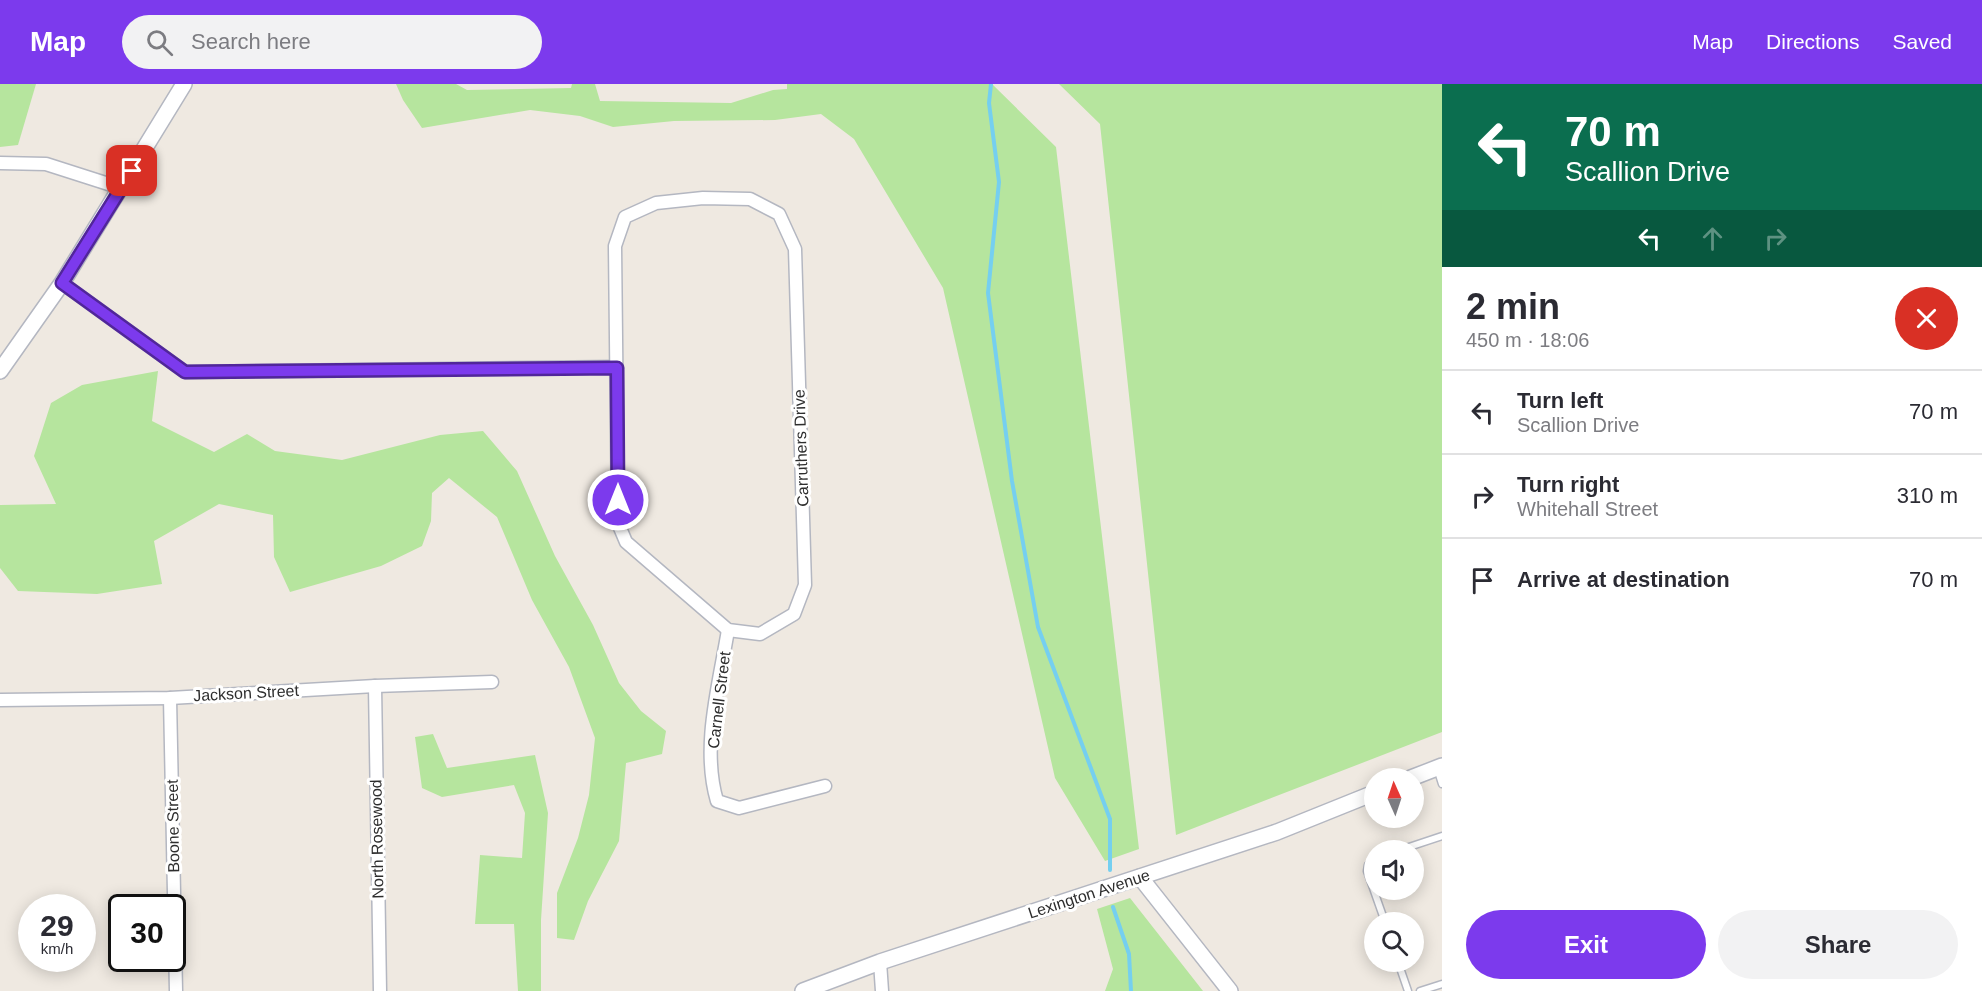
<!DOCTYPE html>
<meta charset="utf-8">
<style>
:root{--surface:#fff;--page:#f2f2f3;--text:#2b2b33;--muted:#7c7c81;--line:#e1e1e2;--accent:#7c3aed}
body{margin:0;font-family:Arial,sans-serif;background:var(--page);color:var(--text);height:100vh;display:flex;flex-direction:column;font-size:22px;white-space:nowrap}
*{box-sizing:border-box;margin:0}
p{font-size:20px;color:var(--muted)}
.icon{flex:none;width:33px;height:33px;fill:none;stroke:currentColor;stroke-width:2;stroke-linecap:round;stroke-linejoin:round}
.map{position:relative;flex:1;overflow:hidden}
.details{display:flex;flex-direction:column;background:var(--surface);width:540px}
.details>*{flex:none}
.top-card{background:#0b6e4f;color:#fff;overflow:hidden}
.needle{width:39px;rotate:357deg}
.buttons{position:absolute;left:1364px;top:684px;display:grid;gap:12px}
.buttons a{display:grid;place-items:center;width:60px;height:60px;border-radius:50%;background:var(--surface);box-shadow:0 3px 15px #0003;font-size:30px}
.speed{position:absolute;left:18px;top:810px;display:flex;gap:12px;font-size:30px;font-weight:700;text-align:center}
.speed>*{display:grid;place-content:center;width:78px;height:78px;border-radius:50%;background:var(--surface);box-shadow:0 3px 15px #0003;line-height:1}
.speed small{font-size:15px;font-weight:400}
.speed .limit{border:3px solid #111;border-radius:9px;background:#fff;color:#111}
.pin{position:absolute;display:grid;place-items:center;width:51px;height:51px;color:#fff;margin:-26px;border-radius:12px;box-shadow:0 3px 9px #0006}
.me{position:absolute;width:66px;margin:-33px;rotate:0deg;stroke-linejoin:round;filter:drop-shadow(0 0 4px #0008)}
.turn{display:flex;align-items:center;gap:21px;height:126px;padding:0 24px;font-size:27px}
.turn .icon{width:78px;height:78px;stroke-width:2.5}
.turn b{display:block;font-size:42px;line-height:51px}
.lanes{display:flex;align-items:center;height:57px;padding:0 24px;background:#0003;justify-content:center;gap:30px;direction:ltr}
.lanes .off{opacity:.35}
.round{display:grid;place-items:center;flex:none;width:63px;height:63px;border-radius:32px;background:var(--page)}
.overview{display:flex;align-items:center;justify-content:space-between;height:102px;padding:0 24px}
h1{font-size:36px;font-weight:600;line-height:45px}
.action{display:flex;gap:12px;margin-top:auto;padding:12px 24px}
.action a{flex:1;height:69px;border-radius:36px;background:var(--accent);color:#fff;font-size:24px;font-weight:600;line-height:69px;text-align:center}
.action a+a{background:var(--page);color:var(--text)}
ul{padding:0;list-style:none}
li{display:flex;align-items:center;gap:18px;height:84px;padding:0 24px;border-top:2px solid var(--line)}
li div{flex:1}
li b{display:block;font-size:22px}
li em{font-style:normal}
header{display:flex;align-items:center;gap:36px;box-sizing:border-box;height:84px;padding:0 30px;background:var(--accent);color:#fff}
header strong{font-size:28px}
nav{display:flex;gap:33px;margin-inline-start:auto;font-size:21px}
.search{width:420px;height:54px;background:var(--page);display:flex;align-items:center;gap:15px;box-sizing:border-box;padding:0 21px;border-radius:33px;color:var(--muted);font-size:22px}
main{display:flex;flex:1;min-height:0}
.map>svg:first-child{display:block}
.green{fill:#b6e59e}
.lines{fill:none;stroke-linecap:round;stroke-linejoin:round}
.stream{stroke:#75cff0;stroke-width:4}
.service-casing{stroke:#b4b7c1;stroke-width:9}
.minor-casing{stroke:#b4b7c1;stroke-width:15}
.tertiary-casing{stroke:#b4b7c1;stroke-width:18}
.service{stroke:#fff;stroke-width:6}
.minor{stroke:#fff;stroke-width:12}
.tertiary{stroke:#fff;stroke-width:15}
.route-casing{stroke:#51269a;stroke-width:15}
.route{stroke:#7c3aed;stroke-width:10}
.labels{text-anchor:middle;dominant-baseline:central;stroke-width:6;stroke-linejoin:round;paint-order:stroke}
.street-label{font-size:16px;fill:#2e2e2e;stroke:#fff}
</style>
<header>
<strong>Map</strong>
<div class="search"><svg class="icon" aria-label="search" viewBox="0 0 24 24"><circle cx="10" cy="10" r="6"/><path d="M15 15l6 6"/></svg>Search here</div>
<nav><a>Map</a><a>Directions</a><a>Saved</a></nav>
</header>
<main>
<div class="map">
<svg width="1442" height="907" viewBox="0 0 1442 907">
<rect width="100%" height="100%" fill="#efe9e1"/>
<!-- green -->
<g class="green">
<path d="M0 0H36L18 61 0 63Z"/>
<path d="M396 0H456L467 6 571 4 572 0H595L600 17 731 19 773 6 787 5V0H992L1056 63 1139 765 1105 777 1055 694 943 204 854 55 821 30 775 36 674 37 613 43 580 32 530 26 422 44 403 16Z"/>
<path d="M1059 0H1442V648L1176 751 1100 40Z"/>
<path d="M158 287 152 337 214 368 247 350 275 367 342 376 440 351 483 347 517 387 555 472 593 541 619 599 641 627 666 647 662 670 626 679 619 757 588 817 574 856 557 854V809L578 754 589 711 595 654 569 583 532 516 497 433 449 394 432 409 431 437 422 462 381 482 290 508 274 473 273 431 219 420 154 457 162 500 97 510 18 507 0 484V421L56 420 34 372 51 319 82 301Z"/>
<path d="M433 650 447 684 535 671 548 729 541 836V907H518L514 840H475L480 771 522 774 525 729 514 701 442 713 422 704 415 653Z"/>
<path d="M1130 814 1203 907H1105L1113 885 1097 825Z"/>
</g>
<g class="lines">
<!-- stream -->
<g class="stream">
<path d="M991 0 989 19 999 98 988 209 1012 397 1038 543 1110 735V786"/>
<path d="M1113 823 1129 870 1131 907"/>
</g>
<defs>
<g id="service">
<path d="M1437 684 1442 700"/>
<path d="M1400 766 1442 752"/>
<path d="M1374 776 1368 781 1367 787 1385 838"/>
<path d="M1398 878 1408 907"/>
<path d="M1420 907 1442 900"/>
</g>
<g id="minor">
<path d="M0 79 46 80 121 104"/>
<path d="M703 114 750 115 779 130 795 165 805 501 794 530 760 550 728 546 626 458 618 439 615 162 625 133 656 119Z"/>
<path d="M62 199 185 288 617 283"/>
<path d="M728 546C719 601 701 663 717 717L739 724 825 702"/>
<path d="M375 602 380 907"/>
<path d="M170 614 176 907"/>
<path d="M0 616 170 614 375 602 492 598"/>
<path d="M880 878 882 907"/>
</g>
<g id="tertiary">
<path d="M0 287 62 199 184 0"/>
<path d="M1411 694 1442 682"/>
<path d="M1140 793 1230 907"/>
<path d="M803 907 880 878 1277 748 1374 709"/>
</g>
</defs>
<!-- service casing -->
<use href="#service" class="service-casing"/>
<!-- minor casing -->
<use href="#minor" class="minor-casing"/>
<!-- tertiary casing -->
<use href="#tertiary" class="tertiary-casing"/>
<!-- service -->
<use href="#service" class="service"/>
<!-- minor -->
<use href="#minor" class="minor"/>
<!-- tertiary -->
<use href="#tertiary" class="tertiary"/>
</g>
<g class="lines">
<defs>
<path id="route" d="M132 87 62 199 185 288 617 284 618 416"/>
</defs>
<!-- route casing -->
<use href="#route" class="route-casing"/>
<!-- route -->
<use href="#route" class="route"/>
</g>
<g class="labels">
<!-- street labels -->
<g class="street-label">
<text transform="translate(801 364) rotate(-92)">Carruthers Drive</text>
<text transform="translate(246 609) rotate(-3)">Jackson Street</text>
<text transform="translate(719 616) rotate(-83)">Carnell Street</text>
<text transform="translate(173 742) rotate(-91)">Boone Street</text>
<text transform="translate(377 755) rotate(-91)">North Rosewood</text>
<text transform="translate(1089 810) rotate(-18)">Lexington Avenue</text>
</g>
</g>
</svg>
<div class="buttons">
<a><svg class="needle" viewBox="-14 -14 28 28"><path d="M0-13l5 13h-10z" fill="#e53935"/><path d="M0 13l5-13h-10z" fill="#7c7c81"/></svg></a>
<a><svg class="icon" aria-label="sound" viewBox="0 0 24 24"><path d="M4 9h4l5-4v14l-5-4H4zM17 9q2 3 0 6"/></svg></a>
<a><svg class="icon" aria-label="search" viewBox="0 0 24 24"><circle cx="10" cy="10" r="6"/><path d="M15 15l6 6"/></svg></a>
</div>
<div class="speed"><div>29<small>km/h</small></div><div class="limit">30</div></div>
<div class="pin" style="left:132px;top:87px;background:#d93025"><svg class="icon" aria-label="arrive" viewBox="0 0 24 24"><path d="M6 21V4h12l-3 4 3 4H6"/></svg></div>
<svg class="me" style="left:618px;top:416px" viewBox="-20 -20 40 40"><circle r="17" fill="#7c3aed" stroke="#fff" stroke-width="3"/><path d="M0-11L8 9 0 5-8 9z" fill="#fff"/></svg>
</div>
<section class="details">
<div class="top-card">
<div class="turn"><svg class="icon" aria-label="left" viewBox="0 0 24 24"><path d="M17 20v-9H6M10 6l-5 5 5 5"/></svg><div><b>70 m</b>Scallion Drive</div></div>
<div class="lanes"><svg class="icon" aria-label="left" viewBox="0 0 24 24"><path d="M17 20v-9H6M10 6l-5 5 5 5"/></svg><svg class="icon off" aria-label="ahead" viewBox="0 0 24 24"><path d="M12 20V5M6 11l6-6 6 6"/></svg><svg class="icon off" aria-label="right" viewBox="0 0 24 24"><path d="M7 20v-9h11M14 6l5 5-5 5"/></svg></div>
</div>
<div class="overview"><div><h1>2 min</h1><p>450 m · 18:06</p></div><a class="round" style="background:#d93025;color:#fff"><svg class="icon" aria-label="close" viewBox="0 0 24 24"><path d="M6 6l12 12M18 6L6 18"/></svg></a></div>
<ul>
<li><svg class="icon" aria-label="left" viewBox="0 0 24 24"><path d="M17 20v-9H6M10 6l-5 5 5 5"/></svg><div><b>Turn left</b><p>Scallion Drive</p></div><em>70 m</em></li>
<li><svg class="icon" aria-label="right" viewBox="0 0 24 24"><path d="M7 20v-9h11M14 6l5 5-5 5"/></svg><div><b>Turn right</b><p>Whitehall Street</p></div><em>310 m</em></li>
<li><svg class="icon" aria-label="arrive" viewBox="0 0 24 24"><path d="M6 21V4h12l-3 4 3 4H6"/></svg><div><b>Arrive at destination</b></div><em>70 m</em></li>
</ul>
<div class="action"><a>Exit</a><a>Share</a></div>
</section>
</main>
